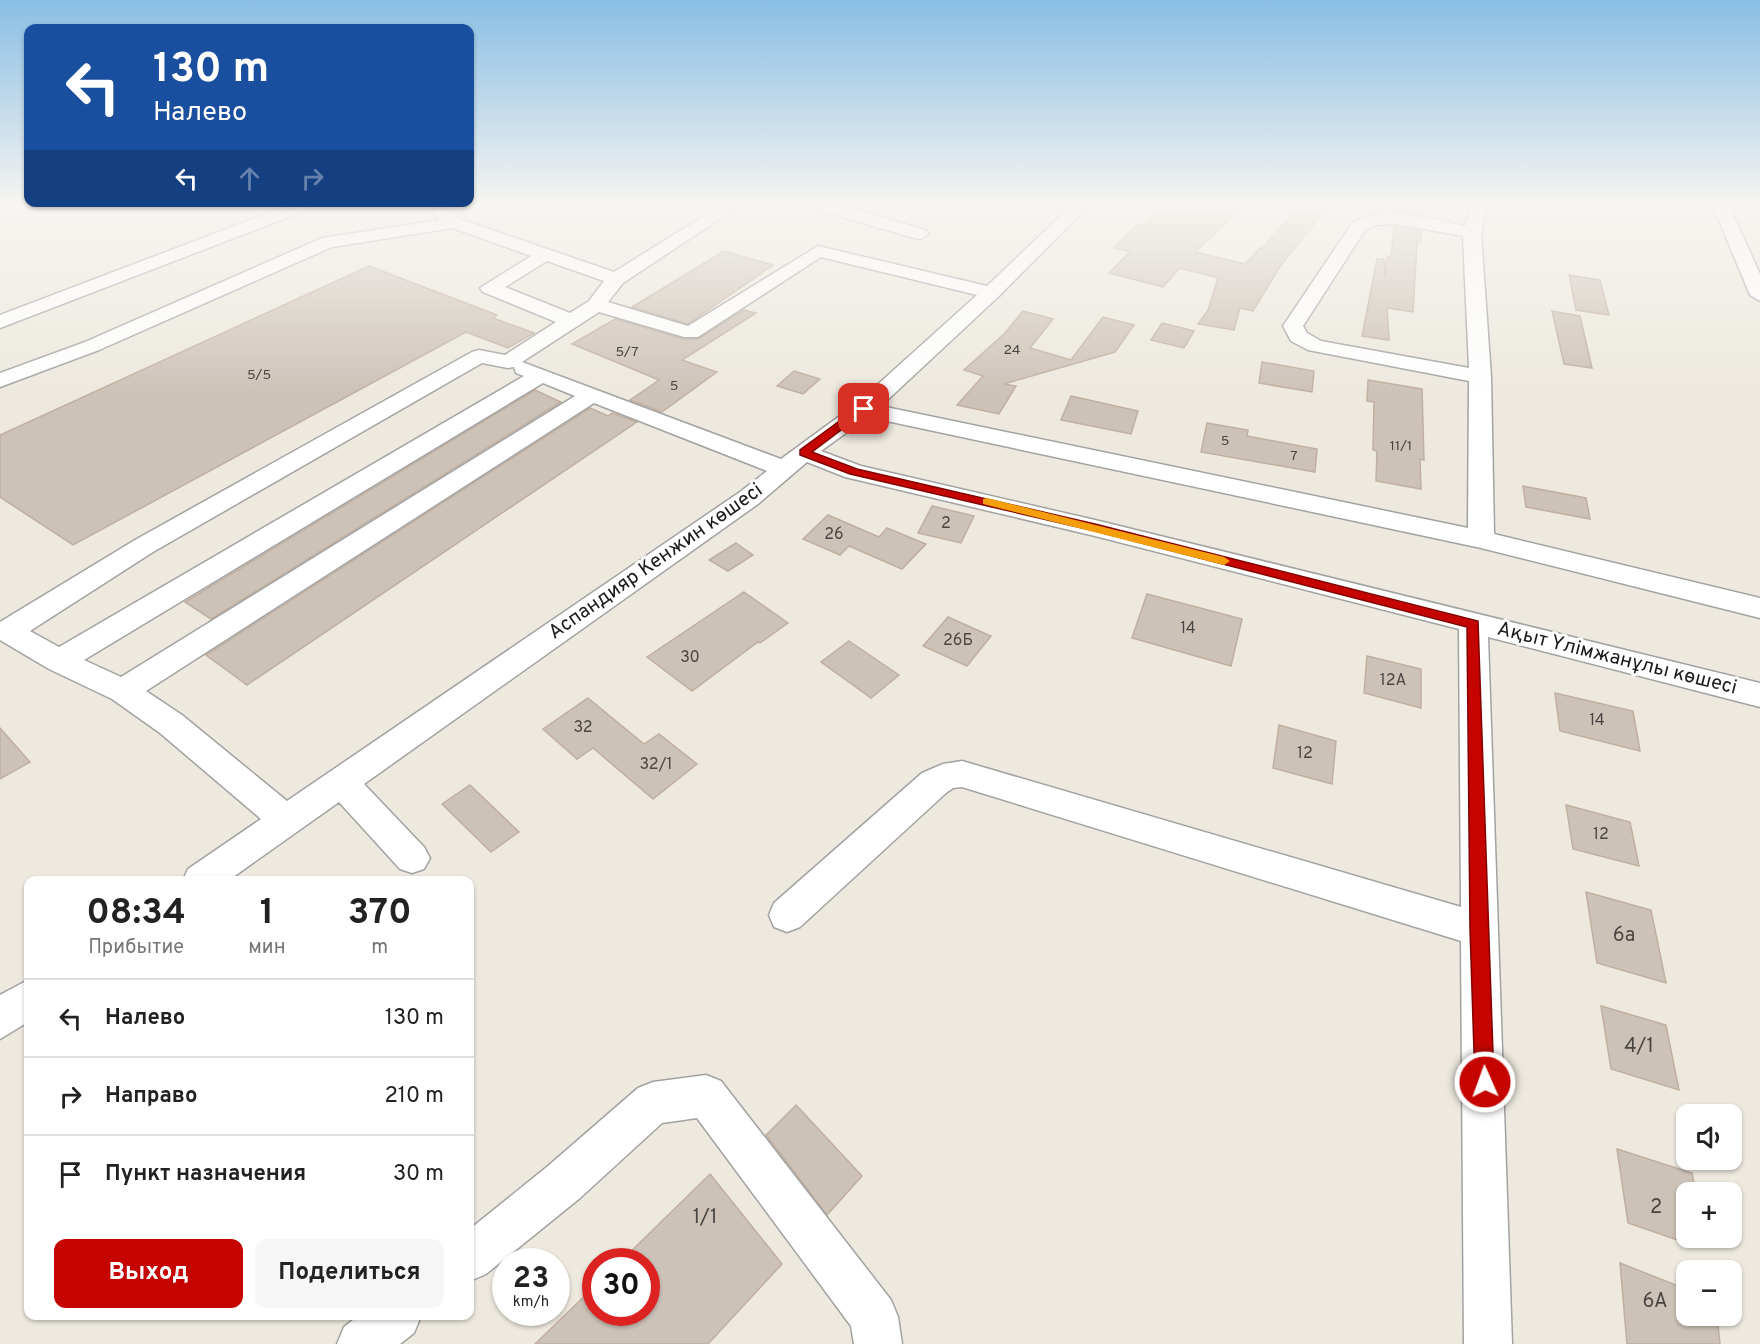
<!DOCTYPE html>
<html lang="ru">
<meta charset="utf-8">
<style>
:root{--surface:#fff;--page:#f6f6f6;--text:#222;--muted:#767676;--line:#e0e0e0;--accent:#c50400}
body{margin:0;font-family:Overpass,sans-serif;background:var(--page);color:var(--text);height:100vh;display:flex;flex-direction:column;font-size:22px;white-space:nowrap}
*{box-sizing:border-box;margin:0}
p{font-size:20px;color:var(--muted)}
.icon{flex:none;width:33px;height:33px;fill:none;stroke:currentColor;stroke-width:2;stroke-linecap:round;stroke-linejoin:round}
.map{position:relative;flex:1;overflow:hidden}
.drawer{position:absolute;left:24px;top:876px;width:450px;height:444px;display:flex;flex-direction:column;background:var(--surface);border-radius:12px;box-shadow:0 2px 4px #0004}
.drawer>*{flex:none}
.banner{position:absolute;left:24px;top:24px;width:450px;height:183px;border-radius:12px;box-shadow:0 2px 4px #0004;background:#1a4fa0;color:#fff;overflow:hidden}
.controls{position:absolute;left:1676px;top:1104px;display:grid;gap:12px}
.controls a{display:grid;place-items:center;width:66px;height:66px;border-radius:12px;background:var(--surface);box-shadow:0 2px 4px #0004;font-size:30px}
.speed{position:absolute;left:492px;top:1248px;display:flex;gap:12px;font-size:30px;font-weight:700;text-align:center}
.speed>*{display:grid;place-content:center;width:78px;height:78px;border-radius:50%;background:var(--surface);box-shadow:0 2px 4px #0004;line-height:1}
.speed small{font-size:15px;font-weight:400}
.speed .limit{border:9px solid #d22;background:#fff;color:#111}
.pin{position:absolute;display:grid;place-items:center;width:51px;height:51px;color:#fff;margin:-26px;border-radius:12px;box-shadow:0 3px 9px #0006}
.me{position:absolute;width:66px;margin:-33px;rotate:358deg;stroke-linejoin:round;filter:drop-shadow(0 0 4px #0008)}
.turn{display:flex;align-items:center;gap:21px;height:126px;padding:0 30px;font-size:27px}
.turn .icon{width:78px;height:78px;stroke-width:2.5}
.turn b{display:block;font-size:42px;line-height:51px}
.lanes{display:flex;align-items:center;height:57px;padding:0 30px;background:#0003;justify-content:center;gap:30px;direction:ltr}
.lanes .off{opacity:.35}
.eta{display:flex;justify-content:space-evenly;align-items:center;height:102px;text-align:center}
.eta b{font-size:36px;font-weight:700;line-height:42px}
.action{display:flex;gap:12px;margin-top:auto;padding:12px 30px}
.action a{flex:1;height:69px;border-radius:12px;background:var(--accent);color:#fff;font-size:24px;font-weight:700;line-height:69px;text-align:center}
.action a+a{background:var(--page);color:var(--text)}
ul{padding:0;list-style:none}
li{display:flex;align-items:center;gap:18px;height:78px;padding:0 30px;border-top:2px solid var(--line)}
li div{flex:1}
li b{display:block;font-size:22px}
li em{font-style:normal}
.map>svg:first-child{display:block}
.building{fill:#cdc2b8;stroke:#c0afa0;stroke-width:1.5}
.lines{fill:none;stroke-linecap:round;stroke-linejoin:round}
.minor-casing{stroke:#a2a2a2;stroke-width:3}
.minor{fill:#fff;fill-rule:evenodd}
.route{fill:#c50400;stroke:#800300;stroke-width:1.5}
.slow{fill:#f59e0b}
.labels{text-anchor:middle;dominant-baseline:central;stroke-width:6;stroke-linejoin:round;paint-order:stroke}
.far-number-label{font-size:14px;fill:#484542}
.number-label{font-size:16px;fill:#484542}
.street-label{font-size:20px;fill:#1b1b1b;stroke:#fff}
.near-number-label{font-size:20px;fill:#484542}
</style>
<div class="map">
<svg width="1760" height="1344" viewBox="0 0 1760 1344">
<rect width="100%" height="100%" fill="#ede9df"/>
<!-- building -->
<g class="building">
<path d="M1161 206H1244L1195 252 1245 264 1260 248 1262 249 1299 206H1329L1281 265 1253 311 1240 308 1234 330 1198 324 1208 310 1218 278 1180 268 1163 287 1109 273 1130 252 1114 248 1137 224 1143 225Z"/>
<path d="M1395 206H1422V215L1395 212Z"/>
<path d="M1394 226 1421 231V242H1417L1413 312 1387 308 1389 340 1362 336 1377 259H1384L1385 276 1387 256 1391 257Z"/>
<path d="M724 251 773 265 688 324 632 307Z"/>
<path d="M369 266 497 315 493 318 534 333 508 348 466 332 73 545 0 497V435Z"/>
<path d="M1569 275 1600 280 1609 315 1576 310Z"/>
<path d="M744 310 756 313 682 360 717 372 662 412 630 400 659 380 572 344 615 319 683 339H698Z"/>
<path d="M1023 311 1053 319 1030 348 1071 360 1103 317 1134 325 1115 352 1004 384 1016 386 999 414 957 405 983 376 964 370 1004 334Z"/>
<path d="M1552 311 1580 316 1592 368 1564 364Z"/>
<path d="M1162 323 1194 331 1184 348 1151 340Z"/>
<path d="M1262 362 1314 371 1312 392 1259 383Z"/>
<path d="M794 371 820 379 803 394 777 386Z"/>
<path d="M1368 380 1422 389 1424 460 1420 459 1421 489 1376 481 1377 451 1373 450 1374 402 1367 401Z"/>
<path d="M535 390 561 402 211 619 185 602Z"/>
<path d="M1071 396 1138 411 1131 434 1061 420Z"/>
<path d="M590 408 608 416 612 413 637 422 247 685 206 655Z"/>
<path d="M1207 423 1248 430 1247 436 1317 449 1315 472 1201 452Z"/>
<path d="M1523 486 1586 498 1590 519 1526 507Z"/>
<path d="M932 506 974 516 961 543 918 533Z"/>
<path d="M828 515 879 537 887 528 926 544 902 569 849 546 840 555 803 539Z"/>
<path d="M736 543 753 555 728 571 709 560Z"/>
<path d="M744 592 788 623 760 643 758 642 692 691 647 657Z"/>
<path d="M1147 594 1242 619 1231 666 1132 638Z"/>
<path d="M948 617 991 636 967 666 923 646Z"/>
<path d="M849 641 899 675 871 698 821 662Z"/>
<path d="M1367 656 1421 669V708L1364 693Z"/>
<path d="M1555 693 1633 711 1640 751 1560 731Z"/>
<path d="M588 698 644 744 659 734 697 764 653 799 593 748 577 759 543 729Z"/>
<path d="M1279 725 1336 741 1332 784 1273 768Z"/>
<path d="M0 728 30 762 0 779Z"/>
<path d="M470 785 519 832 491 852 442 804Z"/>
<path d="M1566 805 1630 822 1639 866 1573 849Z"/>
<path d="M1586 892 1651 910 1666 983 1597 963Z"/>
<path d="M1601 1006 1666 1025 1679 1090 1611 1069Z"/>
<path d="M796 1105 862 1176 827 1215 766 1135Z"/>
<path d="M1617 1149 1692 1173 1696 1192H1686V1243L1628 1223Z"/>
<path d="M710 1174 782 1264 708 1344H535L596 1285V1312H646V1262H620Z"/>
<path d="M1620 1263 1686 1289V1316H1717L1720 1344H1627Z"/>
</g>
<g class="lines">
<defs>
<g id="minor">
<path d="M287 206H309L307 210 0 328V315Z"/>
<path d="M439 206 460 219 614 272 720 206H739L623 283 608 302 688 326 818 246 987 286 1071 206H1088L998 297 881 406 1468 528 1469 381 1308 350 1291 341 1283 326 1353 222C1390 206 1428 218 1465 226L1471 206H1487L1481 233 1491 377 1494 534 1760 598V618L1481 548 868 417 821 451 861 466 1095 520 1760 683V707L1488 637 1512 1344H1464L1461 941 962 787 953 788 946 793 800 927 787 932 774 927 769 915 774 903 922 773 943 764 962 761 1461 907 1459 629 1095 536 845 477 807 462 758 504 364 784 424 847 430 858 424 869 412 873 400 869 339 802 229 880H183L188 869 261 819 160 733 112 699 49 669 0 640V622L135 540 472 352 479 350 505 355 556 322 483 292 480 288 531 256 453 228 332 247 99 350 0 387V373L85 342 322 238 440 220 431 211ZM1398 224 1463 236 1469 368 1321 341 1307 333 1303 326 1365 230 1375 225ZM821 257 977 295 856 404 781 459 522 362 599 312 684 337H698ZM547 261 604 281 589 301 570 313 505 287ZM482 363 508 368 514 367 516 373 524 376 59 647 30 631 153 552ZM543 383 575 396 121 677 84 660ZM594 403 767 471 740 492 287 801 182 715 146 691Z"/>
<path d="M817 206H842L926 230 929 234 920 239 914 238 819 210Z"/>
<path d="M1713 206H1729L1760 274V301L1750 295Z"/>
<path d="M28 980V1022L0 1039V995Z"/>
<path d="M706 1075 721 1081 891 1300 898 1317 902 1344H854L851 1326 697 1118 662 1123 580 1198 486 1274 470 1281V1229L548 1166 638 1088 653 1082Z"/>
<path d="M358 1316H421L414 1333 400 1344H337L344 1327Z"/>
</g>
</defs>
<!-- minor casing -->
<use href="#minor" class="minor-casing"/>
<!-- minor -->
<use href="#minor" class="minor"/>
</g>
<!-- sky -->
<linearGradient id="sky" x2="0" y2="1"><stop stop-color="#89bee4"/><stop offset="0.52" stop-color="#f7f5f1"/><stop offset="1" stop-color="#f7f5f1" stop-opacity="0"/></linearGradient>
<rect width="1760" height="394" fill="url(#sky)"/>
<!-- route -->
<path class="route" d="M860 406 869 409 812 452 857 469 1095 524 1478 621 1494 1082 1491 1088 1485 1091 1478 1088 1475 1082 1470 929 1467 627 1095 531 850 474 800 455V450Z"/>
<!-- slow -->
<path class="slow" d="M987 498 1224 557 1230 561 1224 565 983 504V499Z"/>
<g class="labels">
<!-- far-number labels -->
<g class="far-number-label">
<text x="1012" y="350">24</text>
<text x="627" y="352">5/7</text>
<text x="259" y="375">5/5</text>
<text x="674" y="386">5</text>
<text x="1225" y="441">5</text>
<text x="1401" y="446">11/1</text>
<text x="1294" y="456">7</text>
</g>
<!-- number labels -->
<g class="number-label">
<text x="946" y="524">2</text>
<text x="834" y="535">26</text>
<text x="1188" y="629">14</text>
<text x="958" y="641">26Б</text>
<text x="690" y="658">30</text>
<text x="1393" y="681">12А</text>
<text x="1597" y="721">14</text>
<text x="583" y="728">32</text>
<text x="1305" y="754">12</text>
<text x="656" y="765">32/1</text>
<text x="1601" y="835">12</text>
</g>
<!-- street labels -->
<g class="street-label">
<text transform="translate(656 562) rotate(-35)">Аспандияр Кенжин көшесі</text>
<text transform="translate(1617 659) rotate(14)">Ақыт Үлімжанұлы көшесі</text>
</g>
<!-- near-number labels -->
<g class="near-number-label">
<text x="1624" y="936">6а</text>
<text x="1639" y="1047">4/1</text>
<text x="1656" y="1208">2</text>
<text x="705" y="1218">1/1</text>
<text x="1655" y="1302">6А</text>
</g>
</g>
</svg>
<div class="controls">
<a><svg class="icon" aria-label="sound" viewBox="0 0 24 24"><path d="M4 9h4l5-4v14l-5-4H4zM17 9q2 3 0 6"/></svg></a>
<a>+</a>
<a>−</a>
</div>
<div class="speed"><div>23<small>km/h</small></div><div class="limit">30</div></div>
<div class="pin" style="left:864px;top:409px;background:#d93025"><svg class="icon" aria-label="arrive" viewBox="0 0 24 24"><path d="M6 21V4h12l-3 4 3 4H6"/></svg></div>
<svg class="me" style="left:1485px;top:1082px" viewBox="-20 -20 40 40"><circle r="17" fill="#c50400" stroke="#fff" stroke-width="3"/><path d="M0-11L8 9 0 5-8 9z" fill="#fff"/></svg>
<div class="banner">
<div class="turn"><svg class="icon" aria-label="left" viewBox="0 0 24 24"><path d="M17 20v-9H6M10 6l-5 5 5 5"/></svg><div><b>130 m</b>Налево</div></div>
<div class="lanes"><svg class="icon" aria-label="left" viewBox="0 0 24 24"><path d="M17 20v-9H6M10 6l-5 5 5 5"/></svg><svg class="icon off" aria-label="ahead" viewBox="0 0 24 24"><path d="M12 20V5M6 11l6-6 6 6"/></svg><svg class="icon off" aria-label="right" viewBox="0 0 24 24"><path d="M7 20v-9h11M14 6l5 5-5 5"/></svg></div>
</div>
<section class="drawer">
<div class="eta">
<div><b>08:34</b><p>Прибытие</p></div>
<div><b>1</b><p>мин</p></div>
<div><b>370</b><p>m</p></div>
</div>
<ul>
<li><svg class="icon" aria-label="left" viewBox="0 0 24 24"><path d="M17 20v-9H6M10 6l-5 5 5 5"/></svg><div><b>Налево</b></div><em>130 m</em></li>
<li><svg class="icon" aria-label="right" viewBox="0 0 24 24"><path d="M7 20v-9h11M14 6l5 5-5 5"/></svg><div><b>Направо</b></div><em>210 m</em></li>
<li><svg class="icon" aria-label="arrive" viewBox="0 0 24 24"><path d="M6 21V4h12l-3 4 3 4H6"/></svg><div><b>Пункт назначения</b></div><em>30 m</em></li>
</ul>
<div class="action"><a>Выход</a><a>Поделиться</a></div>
</section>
</div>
